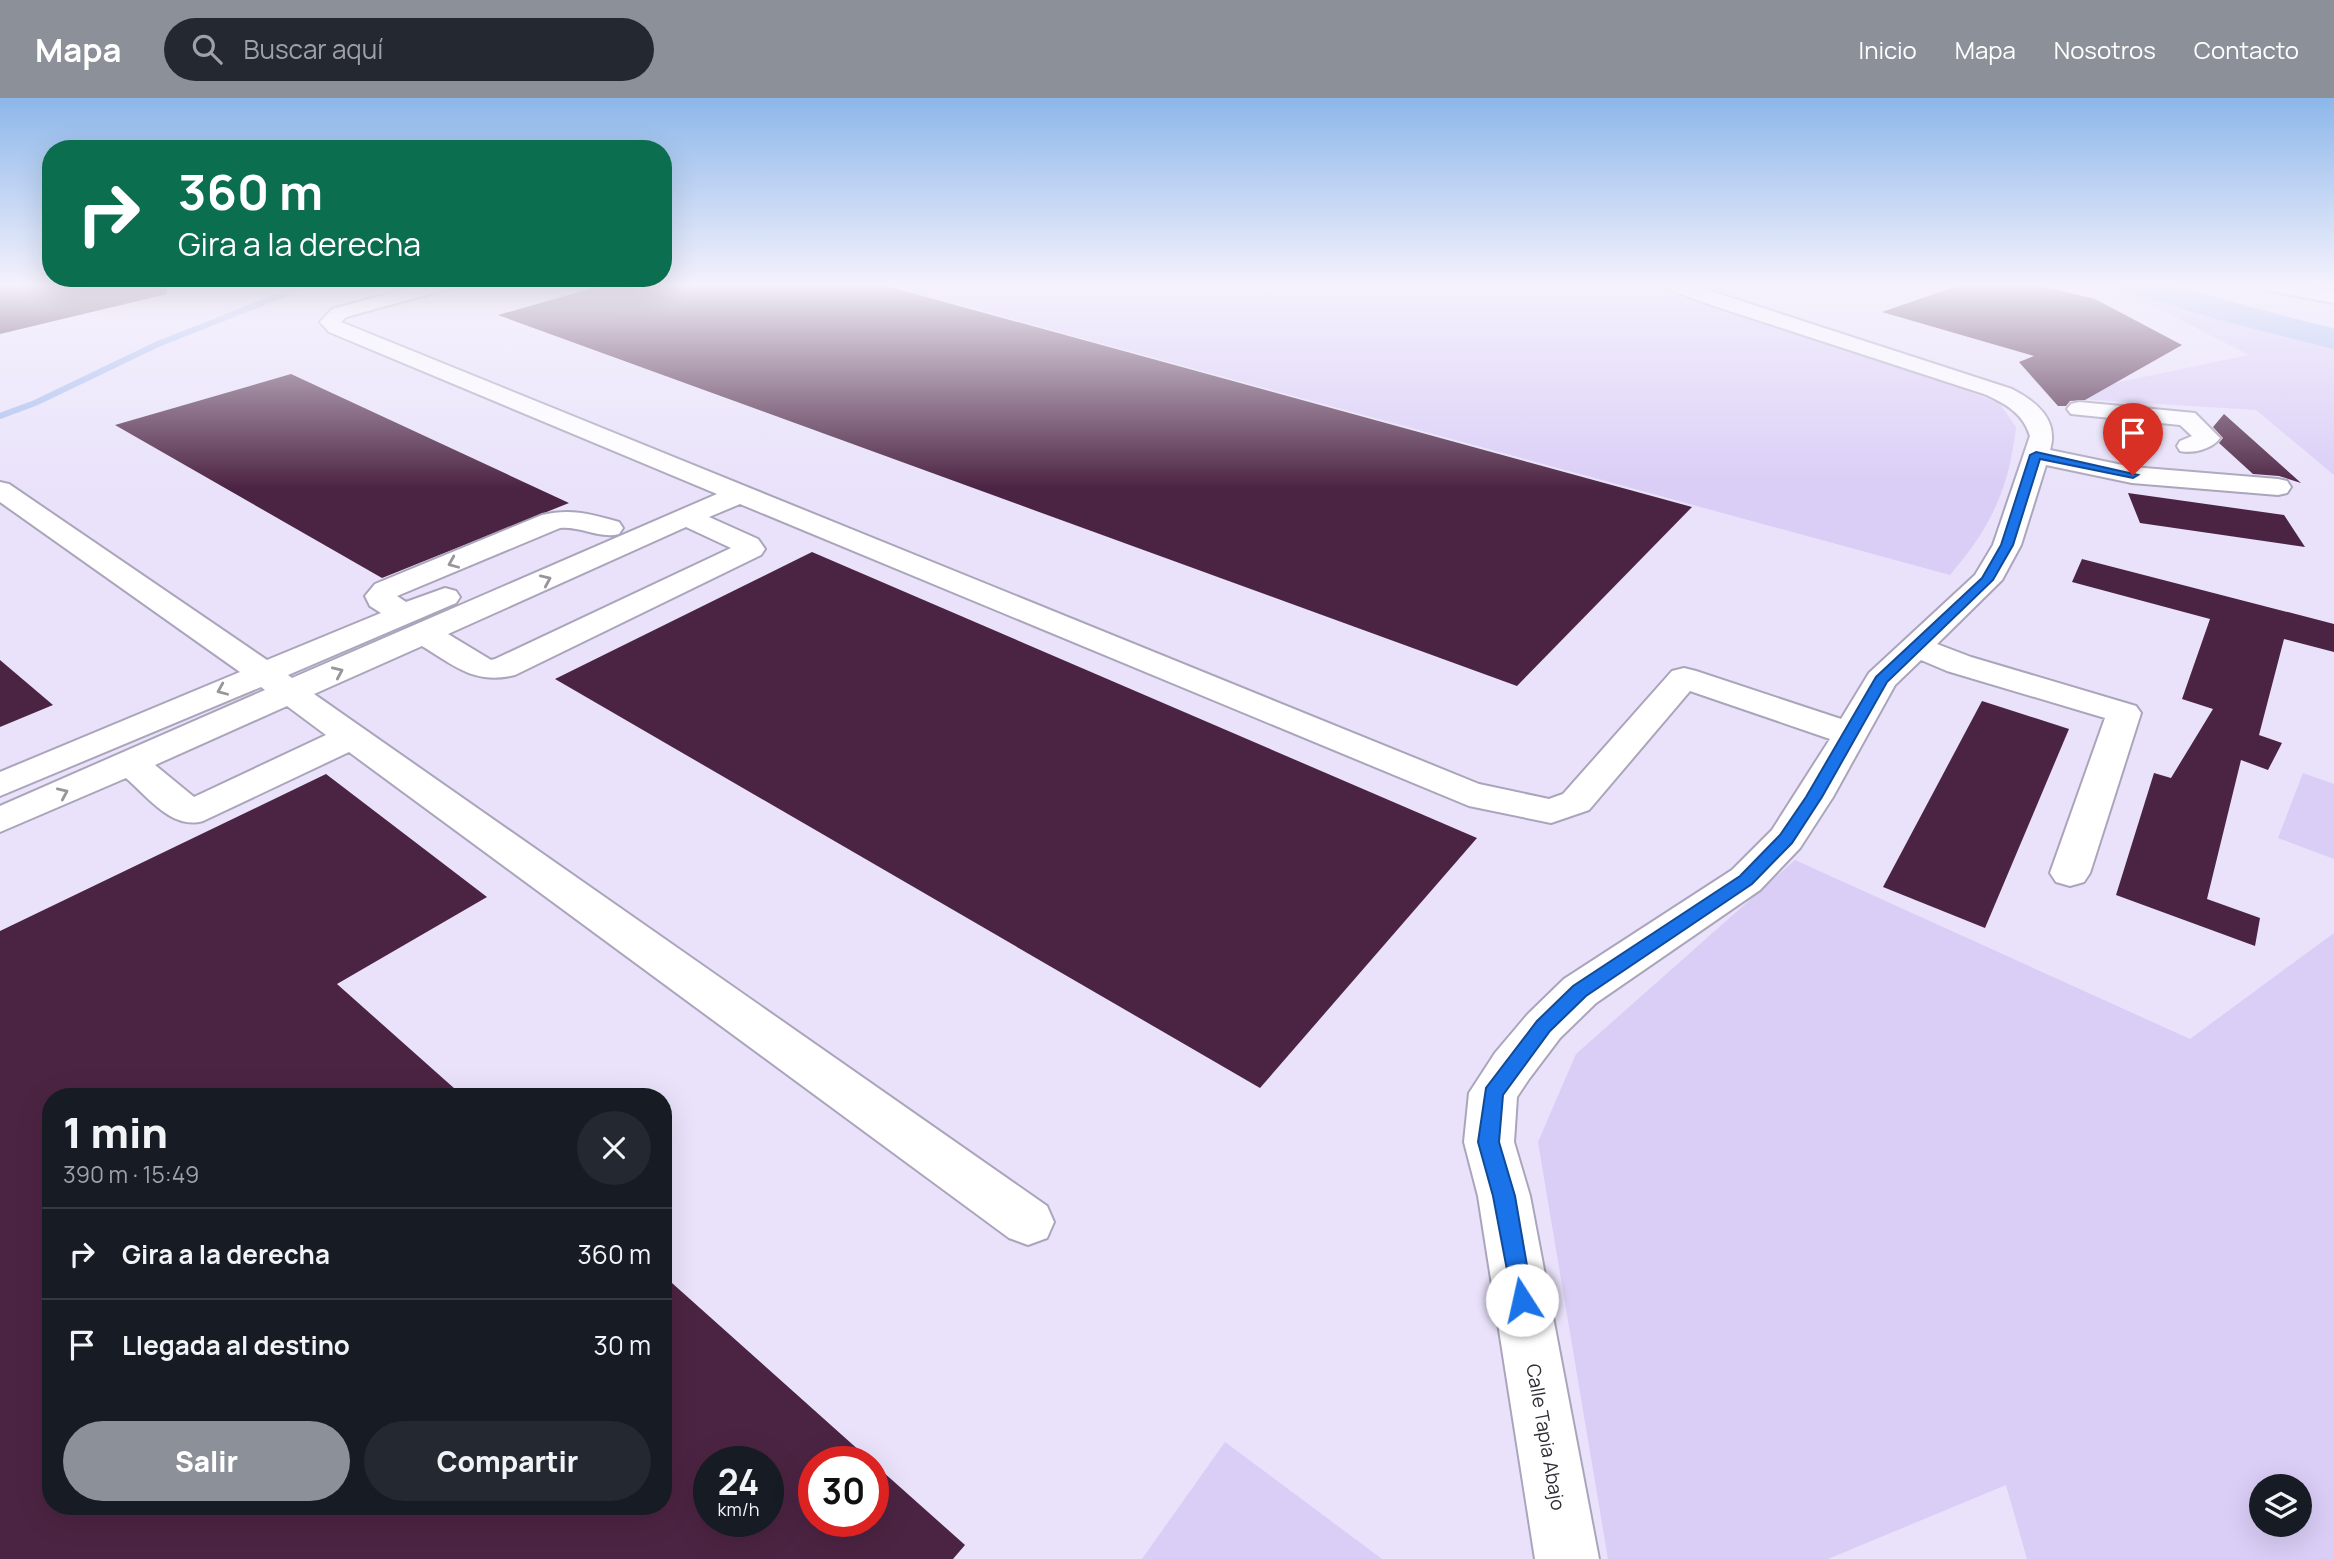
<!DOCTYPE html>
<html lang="es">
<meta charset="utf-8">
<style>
:root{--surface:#171b24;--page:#242831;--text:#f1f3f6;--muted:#9ea1a6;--line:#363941;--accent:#8c9099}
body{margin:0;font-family:Manrope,sans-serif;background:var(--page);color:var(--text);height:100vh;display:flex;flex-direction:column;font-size:26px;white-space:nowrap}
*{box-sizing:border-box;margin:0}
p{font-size:23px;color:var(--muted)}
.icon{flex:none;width:38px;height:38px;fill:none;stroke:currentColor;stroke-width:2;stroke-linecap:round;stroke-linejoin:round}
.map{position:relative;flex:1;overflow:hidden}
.drawer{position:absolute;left:42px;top:990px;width:630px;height:427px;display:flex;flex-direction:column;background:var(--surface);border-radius:28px;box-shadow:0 7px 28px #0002}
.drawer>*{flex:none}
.hud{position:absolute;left:42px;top:42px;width:630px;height:147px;border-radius:28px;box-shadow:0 7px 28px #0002;background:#0b6e4f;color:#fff;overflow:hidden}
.buttons{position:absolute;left:2249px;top:1376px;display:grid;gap:14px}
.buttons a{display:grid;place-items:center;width:63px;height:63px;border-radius:50%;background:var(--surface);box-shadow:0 7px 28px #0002;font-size:35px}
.speed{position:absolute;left:693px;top:1348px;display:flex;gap:14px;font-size:35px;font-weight:700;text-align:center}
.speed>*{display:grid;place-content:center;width:91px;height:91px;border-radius:50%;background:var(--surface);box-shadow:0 7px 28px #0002;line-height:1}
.speed small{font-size:18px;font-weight:400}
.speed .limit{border:10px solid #d22;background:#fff;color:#111}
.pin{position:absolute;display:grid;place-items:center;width:60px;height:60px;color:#fff;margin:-72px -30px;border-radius:50% 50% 50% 0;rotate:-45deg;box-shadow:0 0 7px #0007}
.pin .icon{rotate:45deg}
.me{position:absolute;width:77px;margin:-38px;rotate:350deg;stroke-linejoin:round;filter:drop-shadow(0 0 5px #0008)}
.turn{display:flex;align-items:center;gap:24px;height:147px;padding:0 21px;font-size:32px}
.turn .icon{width:91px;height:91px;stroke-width:2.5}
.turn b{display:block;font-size:49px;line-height:60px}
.round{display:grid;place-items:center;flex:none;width:74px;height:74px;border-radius:37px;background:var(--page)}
.overview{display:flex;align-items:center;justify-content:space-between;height:119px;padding:0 21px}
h1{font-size:42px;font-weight:800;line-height:52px}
.primary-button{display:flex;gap:14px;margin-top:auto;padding:14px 21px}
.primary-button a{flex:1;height:80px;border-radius:42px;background:var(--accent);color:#fff;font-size:28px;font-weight:800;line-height:80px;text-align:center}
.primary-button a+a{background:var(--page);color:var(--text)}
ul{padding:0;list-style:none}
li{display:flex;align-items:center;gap:21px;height:91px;padding:0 21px;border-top:2px solid var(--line)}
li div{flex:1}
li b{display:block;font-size:26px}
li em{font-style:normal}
header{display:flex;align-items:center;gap:42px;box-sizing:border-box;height:98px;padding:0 35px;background:var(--accent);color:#fff}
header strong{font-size:33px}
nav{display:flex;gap:38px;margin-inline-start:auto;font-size:24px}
.search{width:490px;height:63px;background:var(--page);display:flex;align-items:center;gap:18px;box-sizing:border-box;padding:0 24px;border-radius:38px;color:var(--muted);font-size:26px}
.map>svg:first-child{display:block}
.green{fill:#dacdf6;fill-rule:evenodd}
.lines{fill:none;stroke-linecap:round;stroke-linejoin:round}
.stream{stroke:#a3bcee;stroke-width:6}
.river{fill:#a3bcee;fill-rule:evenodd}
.building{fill:#4c2443;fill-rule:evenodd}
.minor-casing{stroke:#aba5bb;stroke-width:4}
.minor{fill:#fff;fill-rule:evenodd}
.oneway{stroke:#98969a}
.route{fill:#1a73e8;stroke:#114b97;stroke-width:2}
.labels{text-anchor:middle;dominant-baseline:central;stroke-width:7;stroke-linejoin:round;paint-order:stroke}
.street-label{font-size:19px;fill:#302d36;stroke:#fff}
</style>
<header>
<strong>Mapa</strong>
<div class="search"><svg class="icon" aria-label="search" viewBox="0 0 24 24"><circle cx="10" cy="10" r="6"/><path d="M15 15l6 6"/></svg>Buscar aquí</div>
<nav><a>Inicio</a><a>Mapa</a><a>Nosotros</a><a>Contacto</a></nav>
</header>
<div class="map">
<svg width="2334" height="1461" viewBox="0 0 2334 1461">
<rect width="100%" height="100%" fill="#e9e2fa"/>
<!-- green -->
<g class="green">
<path d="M883 186H1658L1669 192 1916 273 1999 305 2016 329C2009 391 1991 429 1950 477Z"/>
<path d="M2067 186H2170L2292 221 2334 229V377L2256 312 2047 299 2249 257 2155 209Z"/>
<path d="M2303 675 2334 686V761L2278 740Z"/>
<path d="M1795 762 2190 941 2334 835V1461H2027L2006 1387 1828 1461H1608L1538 1044 1576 956ZM2261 1388H2300V1426H2261Z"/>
<path d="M1225 1344 1382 1461H1142Z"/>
</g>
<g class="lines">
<!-- stream -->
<path class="stream" d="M0 318 35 305 158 246 310 186"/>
<!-- river -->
<path class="river" d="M2118 186H2164L2334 231V251L2223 223 2122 192Z"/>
</g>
<!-- building -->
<g class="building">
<path d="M0 186H166L167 196 0 236Z"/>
<path d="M607 186H879L1692 409 1517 588 498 217Z"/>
<path d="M1963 186H2032L2095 201 2182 247 2085 302 2070 303 2066 308H2058L2019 264 2034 258 1882 214Z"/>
<path d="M291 276 569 405 382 480 115 327Z"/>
<path d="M2224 316 2301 385 2279 378 2253 376 2219 345 2223 340 2213 329Z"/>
<path d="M2128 395 2284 417 2305 449 2140 425Z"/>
<path d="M812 454 1477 740 1260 990 555 581Z"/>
<path d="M2082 461 2334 526V554L2284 541 2259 637 2282 645 2268 672 2241 662 2207 801 2260 820 2255 848 2116 797 2154 675 2171 680 2213 611 2182 601 2210 521 2072 484Z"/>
<path d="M0 562 53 607 0 629Z"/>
<path d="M1982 603 2069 631 1985 830 1883 789Z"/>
<path d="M326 676 487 799 337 886 464 999H51V1409H663V1177L871 1363H814V1423H873V1365L965 1447 953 1461H0V833ZM709 1363H768V1423H709Z"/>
</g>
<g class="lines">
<defs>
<g id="minor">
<path d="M425 186H454L452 190 346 219 341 224 1479 686 1549 701 1563 696 1672 573 1684 570 1696 573 1841 621 1869 575 1975 477 1993 447 2030 338C2023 315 2006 306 1984 296L1702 204 1666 190 1664 186H1689L2012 291C2037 304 2059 322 2050 352L2132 369 2278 381 2287 383 2291 389 2287 395 2278 397 2132 385 2046 367 2021 447 2002 482 1937 546 1971 559 2136 608 2141 615 2090 775 2084 784 2070 788 2056 784 2050 775 2105 620 1947 573 1921 562 1895 587 1833 699 1800 750 1760 792 1596 905 1560 940 1529 981 1517 999 1514 1044 1530 1098 1599 1461H1535L1478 1098 1464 1044 1469 995 1495 955 1528 916 1564 881 1732 772 1772 732 1830 641 1690 593 1589 712 1551 725 1469 708 740 406 709 419 758 441 765 451 761 457 515 577C475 587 455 568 422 548L314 596 1047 1108 1054 1124 1047 1140 1028 1147 1009 1140 349 654 203 723C172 732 148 699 126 680L0 734V708L265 592 261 589 0 698V674L240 574 0 404V384L9 386 267 562 381 515 370 508 365 498 375 486 542 417C570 410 592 416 619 424L623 430 619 436C599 441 581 428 560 430L397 498 406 504 445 490 456 493 460 499 456 505 288 577 292 580 717 396 329 234 320 224 332 211ZM686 429 731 450 495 561 491 562 448 536ZM287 608 326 637 194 699 155 667Z"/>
<path d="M2256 186H2293L2334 193V205L2265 192Z"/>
<path d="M2079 304 2195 315 2220 340C2212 351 2193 356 2180 353L2177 348 2180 343 2192 338 2180 327 2071 316 2067 311 2071 306Z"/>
</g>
</defs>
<!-- minor casing -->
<use href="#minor" class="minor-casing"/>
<!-- minor -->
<use href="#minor" class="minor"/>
</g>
<!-- one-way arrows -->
<defs><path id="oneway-chevron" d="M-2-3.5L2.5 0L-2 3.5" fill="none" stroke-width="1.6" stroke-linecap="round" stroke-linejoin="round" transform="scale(1.75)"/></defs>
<g class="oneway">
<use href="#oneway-chevron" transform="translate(453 465) rotate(157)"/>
<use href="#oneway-chevron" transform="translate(546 482) rotate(-24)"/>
<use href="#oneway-chevron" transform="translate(338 574) rotate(-24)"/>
<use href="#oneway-chevron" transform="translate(222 592) rotate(157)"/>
<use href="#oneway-chevron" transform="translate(63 695) rotate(-24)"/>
</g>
<!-- sky -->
<linearGradient id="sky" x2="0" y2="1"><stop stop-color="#8cb7ea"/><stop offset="0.48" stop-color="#f5f2fd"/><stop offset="1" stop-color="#f5f2fd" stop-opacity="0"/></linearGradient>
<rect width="2334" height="390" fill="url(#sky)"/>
<!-- route -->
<path class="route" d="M2036 354 2138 377 2133 380 2040 361 2013 447 1993 482 1887 584 1822 699 1792 745 1752 786 1586 898 1550 933 1503 997 1499 1044 1515 1098 1533 1202 1530 1209 1522 1212 1514 1209 1493 1098 1478 1044 1486 990 1537 923 1573 888 1740 778 1780 737 1806 699 1876 579 1982 480 2001 447 2030 357Z"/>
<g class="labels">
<!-- street labels -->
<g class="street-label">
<text transform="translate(1546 1339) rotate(80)">Calle Tapia Abajo</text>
</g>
</g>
</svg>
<div class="buttons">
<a><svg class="icon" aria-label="layers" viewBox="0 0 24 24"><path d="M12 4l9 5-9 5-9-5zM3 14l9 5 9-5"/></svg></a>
</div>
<div class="speed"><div>24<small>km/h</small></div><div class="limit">30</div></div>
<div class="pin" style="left:2133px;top:377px;background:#d93025"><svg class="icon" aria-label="arrive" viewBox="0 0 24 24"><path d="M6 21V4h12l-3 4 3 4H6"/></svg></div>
<svg class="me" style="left:1522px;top:1202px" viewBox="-20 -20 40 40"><circle r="19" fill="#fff"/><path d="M0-13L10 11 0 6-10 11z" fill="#1a73e8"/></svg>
<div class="hud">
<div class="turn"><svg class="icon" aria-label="right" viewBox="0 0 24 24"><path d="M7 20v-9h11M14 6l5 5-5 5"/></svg><div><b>360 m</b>Gira a la derecha</div></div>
</div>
<section class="drawer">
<div class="overview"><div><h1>1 min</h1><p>390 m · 15:49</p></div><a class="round"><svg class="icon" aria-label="close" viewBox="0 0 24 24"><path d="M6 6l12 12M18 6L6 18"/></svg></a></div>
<ul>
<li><svg class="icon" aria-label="right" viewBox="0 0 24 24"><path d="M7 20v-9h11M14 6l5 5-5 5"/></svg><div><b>Gira a la derecha</b></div><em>360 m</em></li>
<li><svg class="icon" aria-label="arrive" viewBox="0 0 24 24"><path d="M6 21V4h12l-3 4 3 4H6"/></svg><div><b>Llegada al destino</b></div><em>30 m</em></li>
</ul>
<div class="primary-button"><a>Salir</a><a>Compartir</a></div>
</section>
</div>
